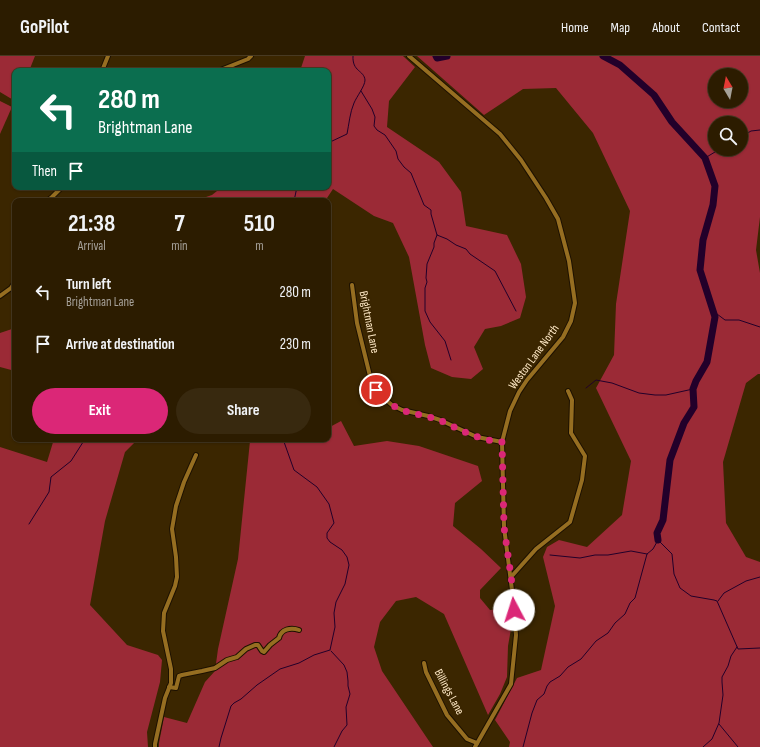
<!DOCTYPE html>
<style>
:root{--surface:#2c1c00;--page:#38290f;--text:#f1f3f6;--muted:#a6a199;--line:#483a22;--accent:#db2777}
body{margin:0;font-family:"Sofia Sans Condensed",sans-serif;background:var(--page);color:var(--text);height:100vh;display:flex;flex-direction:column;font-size:15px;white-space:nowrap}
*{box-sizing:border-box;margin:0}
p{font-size:13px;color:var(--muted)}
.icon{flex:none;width:22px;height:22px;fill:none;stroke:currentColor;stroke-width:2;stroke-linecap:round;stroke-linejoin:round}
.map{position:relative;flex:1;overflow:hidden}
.details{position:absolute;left:12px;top:142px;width:319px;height:244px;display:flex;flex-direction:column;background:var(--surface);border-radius:8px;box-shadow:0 1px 3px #0004,0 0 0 1px var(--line)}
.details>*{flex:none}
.top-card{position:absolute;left:12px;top:12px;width:319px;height:122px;border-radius:8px;box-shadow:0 1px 3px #0004,0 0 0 1px var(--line);background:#0b6e4f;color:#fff;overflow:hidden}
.needle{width:26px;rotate:350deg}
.buttons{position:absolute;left:708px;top:12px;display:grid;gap:8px}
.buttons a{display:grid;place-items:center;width:40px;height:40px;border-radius:50%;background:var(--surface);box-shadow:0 1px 3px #0004,0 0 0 1px var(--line);font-size:20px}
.pin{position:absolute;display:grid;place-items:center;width:34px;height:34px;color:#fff;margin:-17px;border:2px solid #fff;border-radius:50%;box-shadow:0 1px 4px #0007}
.me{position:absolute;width:44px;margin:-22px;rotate:355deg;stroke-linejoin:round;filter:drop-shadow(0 0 3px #0008)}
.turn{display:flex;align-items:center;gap:14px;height:84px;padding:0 20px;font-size:18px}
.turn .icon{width:52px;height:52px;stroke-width:2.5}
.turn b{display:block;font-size:28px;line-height:34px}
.then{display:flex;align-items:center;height:38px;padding:0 20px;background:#0003;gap:8px;font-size:15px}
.eta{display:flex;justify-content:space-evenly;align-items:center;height:68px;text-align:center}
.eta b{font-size:24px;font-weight:700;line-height:28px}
.button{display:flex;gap:8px;margin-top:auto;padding:8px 20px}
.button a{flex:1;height:46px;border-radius:24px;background:var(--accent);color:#fff;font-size:16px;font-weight:700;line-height:46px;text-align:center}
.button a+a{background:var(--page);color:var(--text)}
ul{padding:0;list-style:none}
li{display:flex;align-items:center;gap:12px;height:52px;padding:0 20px}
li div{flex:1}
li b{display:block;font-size:15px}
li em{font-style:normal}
header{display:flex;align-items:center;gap:24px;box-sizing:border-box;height:56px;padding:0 20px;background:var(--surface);border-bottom:1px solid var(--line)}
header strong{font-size:19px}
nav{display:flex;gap:22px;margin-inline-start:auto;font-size:14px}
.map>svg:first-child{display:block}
.forest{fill:#9b2a36;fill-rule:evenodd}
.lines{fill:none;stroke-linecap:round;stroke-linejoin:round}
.stream{stroke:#22002a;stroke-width:1}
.river{stroke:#22002a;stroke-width:7}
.minor-casing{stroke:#1d1100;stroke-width:6}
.minor{stroke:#966e21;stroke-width:4}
.route{stroke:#db2777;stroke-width:7;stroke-dasharray:0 12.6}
.labels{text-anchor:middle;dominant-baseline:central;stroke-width:4;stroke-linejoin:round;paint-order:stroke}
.street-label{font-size:12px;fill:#fee8c5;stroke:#3b2600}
</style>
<header>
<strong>GoPilot</strong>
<nav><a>Home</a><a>Map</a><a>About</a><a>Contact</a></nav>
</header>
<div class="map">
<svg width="760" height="691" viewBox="0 0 760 691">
<rect width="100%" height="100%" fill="#3b2600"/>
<!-- forest -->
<g class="forest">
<path d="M0 0H35L29 15H15V45L0 36Z"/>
<path d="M305 0H403L415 11 389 45 387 71 439 106 461 136 466 170 507 179 521 208 526 241 520 262 501 270 485 273 474 291 483 313 471 323 452 321 431 312 425 289 409 201 393 167 374 160 333 133 325 145H194L212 139 222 131H328V15H300Z"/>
<path d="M417 0H760V161L756 194 760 217V318H758L746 327 723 406 726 467 746 501 760 506V691H509L510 686 495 664 517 622 541 614 555 550 543 501 547 491 559 484 587 491 622 459 631 405 596 332 614 299 616 248 630 155 593 77 556 32 523 33 484 59ZM715 19H741V45H715ZM715 67H741V93H715Z"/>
<path d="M0 45 12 51 0 78Z"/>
<path d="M12 273H15V315L0 311V277Z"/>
<path d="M341 365 354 390 387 385 419 390 478 410 482 425 455 447 453 470 481 493 501 512 480 534V542L490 554 509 552 512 567 508 590 507 621 500 638 488 659 444 558 416 541 396 545 380 566 374 591 382 615 433 691H159V687L164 661 187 667 205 626 215 615 218 593 238 503 250 385 249 383H328V372Z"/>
<path d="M54 383H138L125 396 105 465 90 549 127 589 158 599 162 604 160 626 147 676 148 691H0V391L47 406Z"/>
</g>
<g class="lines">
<!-- stream -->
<g class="stream">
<path d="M361 35 372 53 375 61 374 70 377 74 385 79 396 95 398 103 404 111 411 117 424 149 431 154V158L437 179 447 183 456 189 466 193 470 198 495 215 516 255"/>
<path d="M741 81 751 75 760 74"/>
<path d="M328 87 347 78C349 68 350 56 354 47 357 40 365 30 365 24 364 14 352 16 353 0"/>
<path d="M705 102 720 93"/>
<path d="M294 145 297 131"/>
<path d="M437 179 434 187V191L427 208 426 222 427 226 425 232V255L430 266 445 285 451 304"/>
<path d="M713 255 725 264H739L760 271"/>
<path d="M586 332 596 324 612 327 639 337 655 339H666L693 333"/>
<path d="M29 468 49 436 51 421 71 405 85 383"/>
<path d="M550 499 580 502 595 499H608L631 495 647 498"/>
<path d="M718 545 724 537 746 525 760 521"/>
<path d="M331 595 344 609 347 616 348 625V630L350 638 346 651 347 669 342 675 334 691"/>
<path d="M719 668 738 691"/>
<path d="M219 691 221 682 231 650 234 647 241 643 257 629 280 613 299 607 314 599 330 594 335 571 334 557 336 546 345 528 349 509 347 501 342 494 330 486 327 482V477L334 467 329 448 317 431 294 414 283 383"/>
<path d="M523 691 532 657 537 644 544 638 547 630 550 626 560 620 568 611 581 603 596 585 608 577 615 567 625 558 630 547 635 542 647 498 653 493 658 484 672 498 674 518 680 532 691 540 714 544 717 545 738 593 760 592"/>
<path d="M703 691 712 683 719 667 723 639 722 626V621L728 610 731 600 737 591"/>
</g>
<!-- river -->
<g class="river">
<path d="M436 0 437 2 447 0"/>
<path d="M603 0 620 9 654 39 672 66 705 102 715 130 713 149 703 184 700 214 715 261 707 306 696 325 693 333 694 351 684 367 670 404 663 464 657 477 658 484"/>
</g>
<defs>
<g id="minor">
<path d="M409 0 500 78 521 104 546 142 558 163 569 205 575 247 571 265 563 281 527 324 519 336 510 355 502 386 504 471 513 542 516 579 511 628 475 691"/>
<path d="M102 15 108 0"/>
<path d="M218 15 248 3 251 0"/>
<path d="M14 49 15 50"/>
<path d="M47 145 52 141 62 131"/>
<path d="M352 229 357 267 370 320 376 334 380 339 392 349 402 354 428 360 440 364 477 381 502 386"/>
<path d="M0 240 11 232 15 226"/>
<path d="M511 521 536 493 570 466 582 424 585 400 571 377 572 344 568 335"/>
<path d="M424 607 426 616 447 659 467 683 477 687"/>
<path d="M169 631 176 632 179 620 182 619 202 615 215 612 227 604 237 601 246 593 255 589H258L262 595 264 596 270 589 279 582C281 573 291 571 299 574"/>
<path d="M155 691V688L165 642 171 627V613L163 575 164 557 175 530 177 521 176 501 172 473 176 450 184 426 196 399"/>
</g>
</defs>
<!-- minor casing -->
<use href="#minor" class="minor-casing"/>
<!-- minor -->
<use href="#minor" class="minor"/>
</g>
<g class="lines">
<!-- route -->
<path class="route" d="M376 334C381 340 386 346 392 349 406 358 423 358 439 364 452 369 464 377 478 381 486 384 494 385 502 386L504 471 514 542V554"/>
</g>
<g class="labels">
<!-- street labels -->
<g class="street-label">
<text transform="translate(369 266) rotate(79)">Brightman Lane</text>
<text transform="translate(534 301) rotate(-54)">Weston Lane North</text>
<text transform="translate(449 636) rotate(62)">Billings Lane</text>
</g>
</g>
</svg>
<div class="buttons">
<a><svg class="needle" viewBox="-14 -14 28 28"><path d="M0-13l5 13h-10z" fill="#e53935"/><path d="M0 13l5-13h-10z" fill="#a6a199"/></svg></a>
<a><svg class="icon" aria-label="search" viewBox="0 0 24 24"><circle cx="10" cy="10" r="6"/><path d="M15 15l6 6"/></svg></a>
</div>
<div class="pin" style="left:376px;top:334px;background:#d93025"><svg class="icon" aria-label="arrive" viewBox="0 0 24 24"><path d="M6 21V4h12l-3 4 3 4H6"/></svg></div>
<svg class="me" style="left:514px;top:554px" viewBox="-20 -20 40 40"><circle r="19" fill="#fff"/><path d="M0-13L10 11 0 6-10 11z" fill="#db2777"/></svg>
<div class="top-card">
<div class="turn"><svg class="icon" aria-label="left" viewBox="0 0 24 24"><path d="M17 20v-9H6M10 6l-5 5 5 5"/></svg><div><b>280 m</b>Brightman Lane</div></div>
<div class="then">Then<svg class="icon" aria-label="arrive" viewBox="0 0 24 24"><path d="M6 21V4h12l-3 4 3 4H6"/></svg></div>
</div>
<section class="details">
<div class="eta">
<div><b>21:38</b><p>Arrival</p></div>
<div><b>7</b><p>min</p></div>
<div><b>510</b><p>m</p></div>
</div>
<ul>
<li><svg class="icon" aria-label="left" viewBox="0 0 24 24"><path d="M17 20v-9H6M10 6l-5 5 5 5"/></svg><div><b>Turn left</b><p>Brightman Lane</p></div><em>280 m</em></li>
<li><svg class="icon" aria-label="arrive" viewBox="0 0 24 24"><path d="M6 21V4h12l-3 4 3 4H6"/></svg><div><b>Arrive at destination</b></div><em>230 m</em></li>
</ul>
<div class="button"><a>Exit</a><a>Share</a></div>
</section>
</div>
